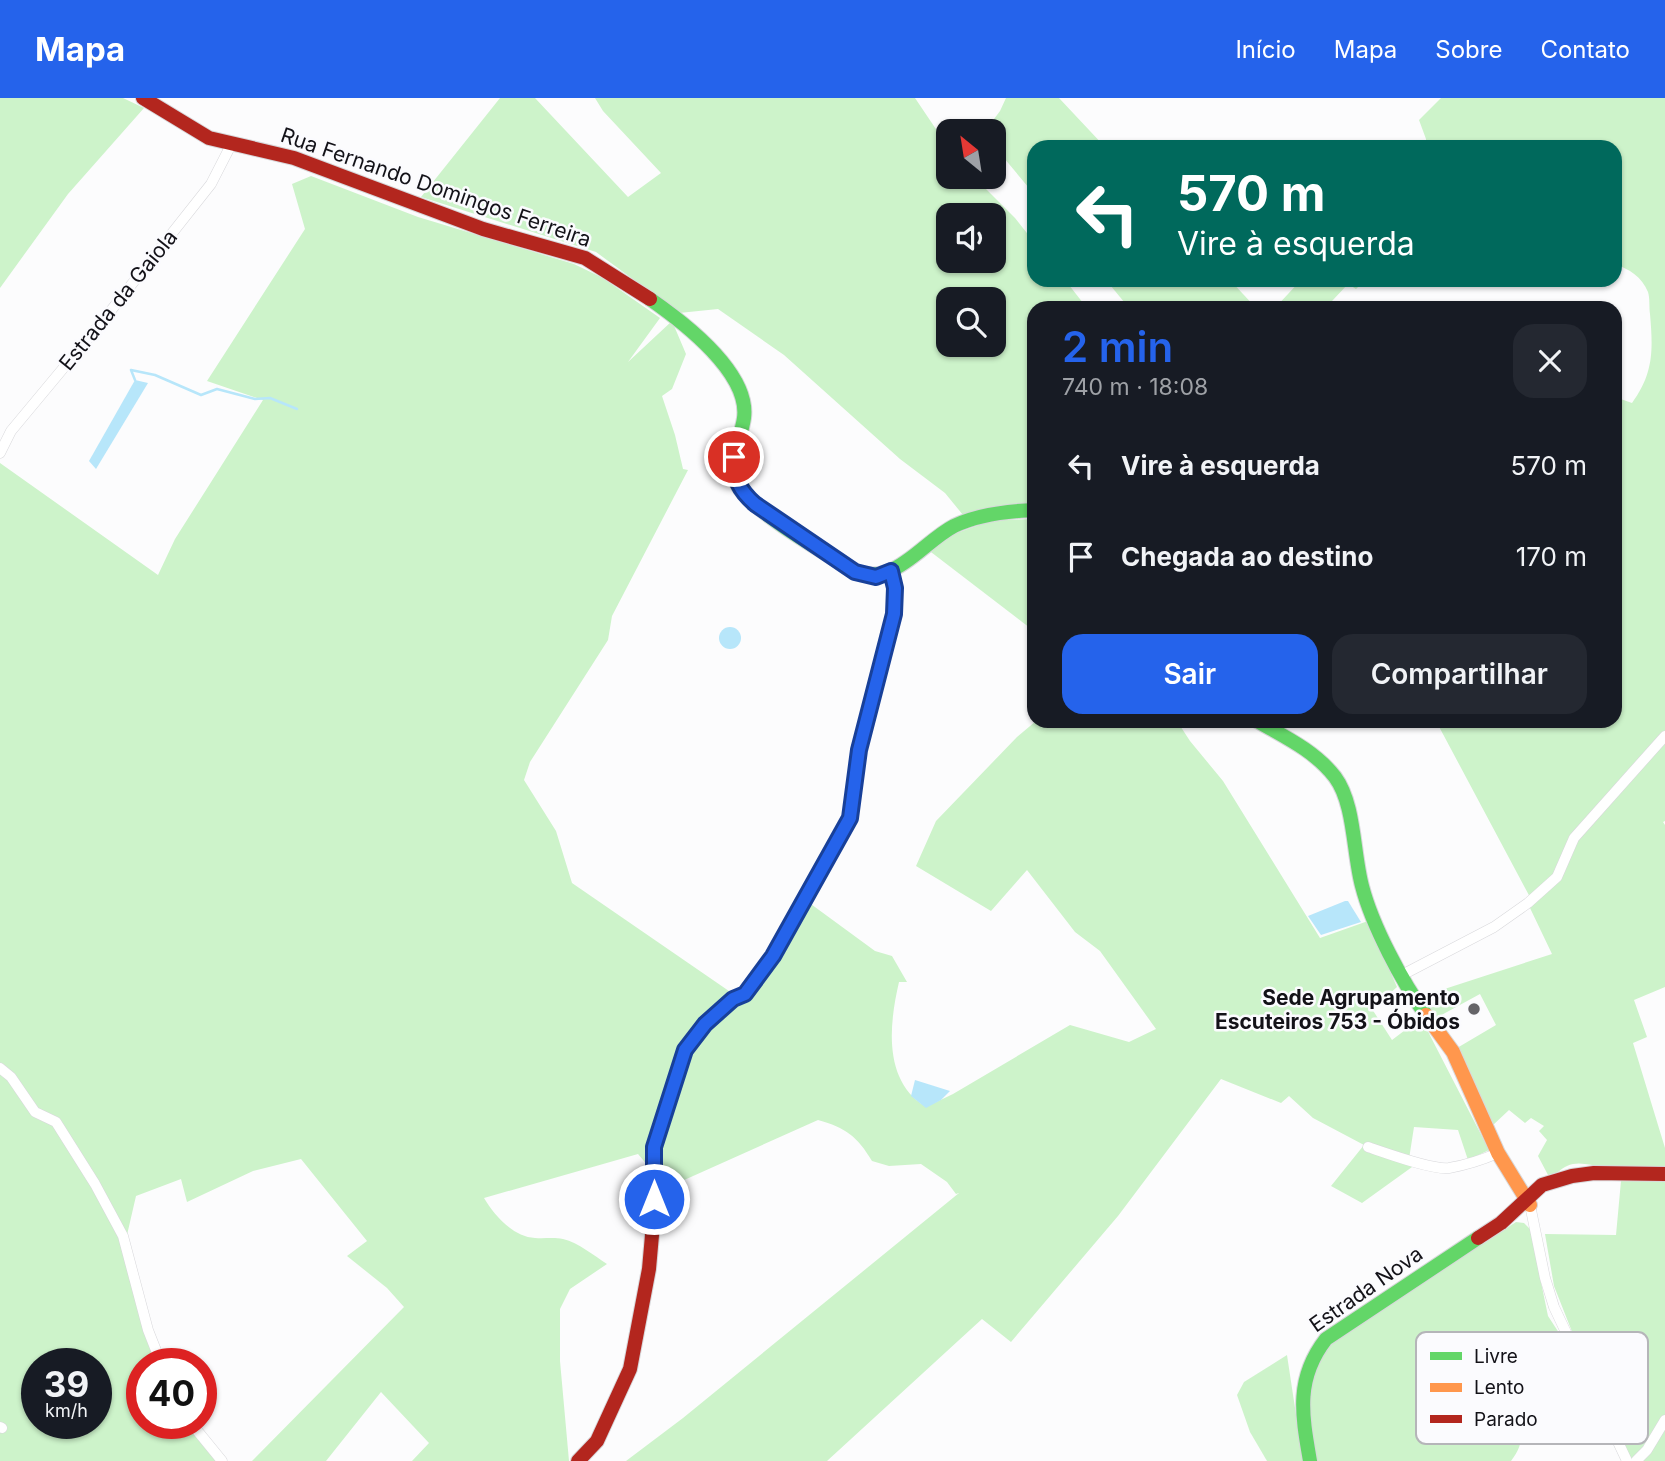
<!DOCTYPE html>
<html lang="pt">
<meta charset="utf-8">
<style>
:root{--surface:#171b24;--page:#242831;--text:#f1f3f6;--muted:#9ea1a6;--accent:#2563eb}
body{margin:0;font-family:Inter,sans-serif;background:var(--page);color:var(--text);height:100vh;display:flex;flex-direction:column;font-size:26px;white-space:nowrap}
*{box-sizing:border-box;margin:0}
p{font-size:23px;color:var(--muted)}
.icon{flex:none;width:38px;height:38px;fill:none;stroke:currentColor;stroke-width:2;stroke-linecap:round;stroke-linejoin:round}
.map{position:relative;flex:1;overflow:hidden}
.panel{position:absolute;left:1027px;top:203px;width:595px;height:427px;display:flex;flex-direction:column;background:var(--surface);border-radius:21px;box-shadow:0 2px 5px #0004}
.panel>*{flex:none}
.hud{position:absolute;left:1027px;top:42px;width:595px;height:147px;border-radius:21px;box-shadow:0 2px 5px #0004;background:#00695c;color:#fff;overflow:hidden}
.needle{width:46px;rotate:330deg}
.buttons{position:absolute;left:936px;top:21px;display:grid;gap:14px}
.buttons a{display:grid;place-items:center;width:70px;height:70px;border-radius:14px;background:var(--surface);box-shadow:0 2px 5px #0004;font-size:35px}
.speed{position:absolute;left:21px;top:1250px;display:flex;gap:14px;font-size:35px;font-weight:700;text-align:center}
.speed>*{display:grid;place-content:center;width:91px;height:91px;border-radius:50%;background:var(--surface);box-shadow:0 2px 5px #0004;line-height:1}
.speed small{font-size:18px;font-weight:400}
.speed .limit{border:10px solid #d22;background:#fff;color:#111}
.pin{position:absolute;display:grid;place-items:center;width:60px;height:60px;color:#fff;margin:-30px;border:4px solid #fff;border-radius:50%;box-shadow:0 2px 7px #0007}
.me{position:absolute;width:77px;margin:-38px;rotate:0deg;stroke-linejoin:round;filter:drop-shadow(0 0 5px #0008)}
.turn{display:flex;align-items:center;gap:24px;height:147px;padding:0 35px;font-size:32px}
.turn .icon{width:91px;height:91px;stroke-width:2.5}
.turn b{display:block;font-size:49px;line-height:60px}
.round{display:grid;place-items:center;flex:none;width:74px;height:74px;border-radius:21px;background:var(--page)}
.headline{display:flex;align-items:center;justify-content:space-between;height:119px;padding:0 35px}
h1{font-size:42px;font-weight:600;line-height:52px;color:var(--accent)}
.primary-button{display:flex;gap:14px;margin-top:auto;padding:14px 35px}
.primary-button a{flex:1;height:80px;border-radius:21px;background:var(--accent);color:#fff;font-size:28px;font-weight:600;line-height:80px;text-align:center}
.primary-button a+a{background:var(--page);color:var(--text)}
ul{padding:0;list-style:none}
li{display:flex;align-items:center;gap:21px;height:91px;padding:0 35px}
li div{flex:1}
li b{display:block;font-size:26px}
li em{font-style:normal}
header{display:flex;align-items:center;gap:42px;box-sizing:border-box;height:98px;padding:0 35px;background:var(--accent);color:#fff}
header strong{font-size:33px}
nav{display:flex;gap:38px;margin-inline-start:auto;font-size:24px}
.map>svg:first-child{display:block}
.green{fill:#cdf3ca;fill-rule:evenodd}
.water{fill:#b7e6fa}
.lines{fill:none;stroke-linecap:round;stroke-linejoin:round}
.stream{stroke:#b7e6fa;stroke-width:2.5}
.street-casing{stroke:#d8d8db;stroke-width:11}
.fast-casing{stroke:#d8d8db;stroke-width:16}
.slow-casing{stroke:#d8d8db;stroke-width:16}
.jam-casing{stroke:#d8d8db;stroke-width:16}
.street{stroke:#fff;stroke-width:10}
.fast{stroke:#63d668;stroke-width:14}
.slow{stroke:#ff974d;stroke-width:14}
.jam{stroke:#b3261e;stroke-width:14}
.route-casing{stroke:#184099;stroke-width:18}
.route{stroke:#2563eb;stroke-width:12}
.poi-dot{fill:#656468;stroke:#fbfbfe;stroke-width:2.5}
.labels{text-anchor:middle;dominant-baseline:central;stroke-width:5;stroke-linejoin:round;paint-order:stroke}
.street-label{font-size:21px;fill:#131218;stroke:#fbfbfe}
.poi-label{font-size:21px;font-weight:bold;fill:#131218;stroke:#fbfbfe;text-anchor:end}
.key{fill:#fbfbfe;stroke:#b5b5b9;stroke-width:2}
.key-label{font-size:19px;fill:#131218}
</style>
<header>
<strong>Mapa</strong>
<nav><a>Início</a><a>Mapa</a><a>Sobre</a><a>Contato</a></nav>
</header>
<div class="map">
<svg width="1665" height="1363" viewBox="0 0 1665 1363">
<rect width="100%" height="100%" fill="#fcfcfd"/>
<!-- green -->
<g class="green">
<path d="M0 0H123L144 10 68 96 0 190Z"/>
<path d="M500 0H535L628 99 661 75 603 13 595 0H915L948 49V79H974L1015 120 1034 144V182H1065L1087 210H1034V407L963 417 945 395 900 361 784 257 718 211 679 215 596 154 421 99ZM948 117H994V163H948ZM948 201H994V247H948Z"/>
<path d="M1006 0H1059L1105 49H1034V96L994 48V33H985L1000 13Z"/>
<path d="M1441 0H1665V723L1663 724 1665 727V889L1634 902 1647 939 1633 945 1665 1050V1069C1645 1068 1625 1068 1604 1068 1593 1069 1580 1062 1567 1068 1558 1072 1561 1075 1548 1077L1538 1058 1547 1042 1539 1033 1544 1028 1531 1020 1525 1025 1509 1012 1492 1028 1457 950 1496 927 1480 896 1436 920 1423 898 1552 856 1530 810 1528 805 1531 801 1436 623H1615V299L1632 305C1654 275 1653 251 1650 216 1649 209 1650 200 1648 194 1642 179 1629 171 1615 166V49H1426V41L1419 22Z"/>
<path d="M311 78 418 119 574 166 603 180 660 220 628 264 672 223 686 256 672 291 662 298 675 337 683 371 688 372 612 518 608 542 530 664 524 682 556 733 572 785 742 902 804 801 875 853 892 858 907 884H899C889 927 883 983 926 1009L953 996 1070 927 1129 944 1156 931 1100 853 1075 834 1027 772 991 813 916 768 936 723 1017 639 1036 623H1177L1190 643 1223 683 1320 840 1368 823 1397 889 1372 911 1392 942 1421 920 1489 1052 1468 1062 1458 1032 1414 1029 1409 1061 1419 1064 1362 1105 1331 1088 1364 1047 1313 1020 1289 998 1281 1005 1221 981 1118 1118 1011 1244 982 1221 827 1363H626L683 1320 959 1095 956 1096 947 1084 921 1066 889 1068 872 1063C857 1038 846 1030 818 1022L673 1087 655 1076 638 1056 484 1100C494 1117 513 1139 535 1140 544 1141 553 1139 563 1141 579 1145 593 1157 607 1166L570 1191 560 1211V1263L569 1363H412L429 1345 381 1294 326 1363H252L404 1209 387 1190 347 1158 367 1143 301 1061 253 1073 187 1104 181 1081 136 1098 127 1137 161 1265H142V1325H191L222 1363H0V365L158 477 175 441 263 302 207 283 305 131 292 86ZM37 1265H96V1325H37Z"/>
<path d="M1106 182H1230L1256 210H1129Z"/>
<path d="M1301 182H1365L1356 191 1348 186 1332 203 1337 210H1275Z"/>
<path d="M1034 421V533L927 451 951 437 993 422Z"/>
<path d="M1665 1082V1363H1627L1597 1295 1546 1310 1521 1323C1523 1340 1521 1350 1511 1363H1316C1309 1315 1299 1280 1335 1242L1516 1124 1524 1125 1530 1131 1548 1218 1593 1287 1554 1188 1545 1136 1616 1137 1621 1083Z"/>
<path d="M1287 1257 1303 1363H1267L1250 1334 1237 1297 1244 1284Z"/>
</g>
<!-- water -->
<g class="water">
<path d="M135 282 148 285 96 371 89 363Z"/>
<circle cx="730" cy="540" r="11"/>
<path d="M1345 803H1348L1361 824 1321 837 1308 818Z"/>
<path d="M915 982 950 993 941 1002 926 1010 911 998Z"/>
</g>
<g class="lines">
<!-- stream -->
<path class="stream" d="M135 282 131 272 155 277 201 297 217 291 255 301 270 300 297 311"/>
<defs>
<g id="street">
<path d="M0 355 11 333 105 220 211 86 231 47"/>
<path d="M1402 877 1494 829 1528 805 1557 779 1574 740 1665 638"/>
<path d="M0 970 11 979 35 1014 56 1024 95 1086 123 1138 148 1232 161 1265"/>
<path d="M1368 1049C1386 1055 1432 1072 1449 1070 1466 1067 1482 1062 1498 1055"/>
<path d="M1530 1107 1545 1180 1554 1209 1627 1363"/>
<path d="M191 1325 222 1363"/>
<path d="M0 1329 2 1330"/>
<path d="M1636 1363 1647 1352 1665 1322"/>
</g>
<g id="fast">
<path d="M650 201C683 224 750 275 744 320 741 342 726 365 738 388 752 413 825 455 851 471 892 493 921 445 954 428 979 416 1007 413 1034 412"/>
<path d="M1257 623C1285 639 1315 653 1335 679 1355 706 1353 755 1362 788 1372 827 1402 884 1426 917"/>
<path d="M759 877 773 858 850 720 859 652 877 580"/>
<path d="M1310 1363C1302 1317 1295 1281 1326 1241L1478 1140"/>
</g>
<g id="slow">
<path d="M877 580C886 545 902 509 891 473"/>
<path d="M1426 917 1453 954 1498 1055 1530 1107"/>
</g>
<g id="jam">
<path d="M143 0 209 40 294 60 483 131 585 160 650 201"/>
<path d="M1478 1140 1501 1125 1542 1087 1572 1078 1594 1075 1665 1076"/>
<path d="M578 1363 597 1343 630 1271 649 1171 653 1126 654 1049 685 952 705 926 733 901 745 896 759 877"/>
</g>
</defs>
<!-- street casing -->
<use href="#street" class="street-casing"/>
<!-- fast casing -->
<use href="#fast" class="fast-casing"/>
<!-- slow casing -->
<use href="#slow" class="slow-casing"/>
<!-- jam casing -->
<use href="#jam" class="jam-casing"/>
<!-- street -->
<use href="#street" class="street"/>
<!-- fast -->
<use href="#fast" class="fast"/>
<!-- slow -->
<use href="#slow" class="slow"/>
<!-- jam -->
<use href="#jam" class="jam"/>
</g>
<g class="lines">
<defs>
<path id="route" d="M654 1101V1049L685 952 705 926 733 901 745 896 773 858 850 720 859 652 894 516 895 490 891 473 876 479 855 474 755 406C740 393 733 380 734 359"/>
</defs>
<!-- route casing -->
<use href="#route" class="route-casing"/>
<!-- route -->
<use href="#route" class="route"/>
</g>
<!-- markers -->
<circle class="poi-dot" cx="1474" cy="911" r="7"/>
<g class="labels">
<!-- street labels -->
<g class="street-label">
<text transform="translate(436 89) rotate(19)">Rua Fernando Domingos Ferreira</text>
<text transform="translate(118 202) rotate(-51)">Estrada da Gaiola</text>
<text transform="translate(1366 1191) rotate(-35)">Estrada Nova</text>
</g>
<!-- poi labels -->
<g class="poi-label">
<text x="1460" y="899">Sede Agrupamento<tspan x="1460" dy="24">Escuteiros 753 - Óbidos</tspan></text>
</g>
</g>
<!-- legend -->
<rect x="1416" y="1234" width="232" height="112" rx="10" class="key"/>
<rect x="1430" y="1254" width="32" height="8" fill="#63d668"/>
<rect x="1430" y="1285" width="32" height="9" fill="#ff974d"/>
<rect x="1430" y="1317" width="32" height="8" fill="#b3261e"/>
<g class="key-label">
<text x="1474" y="1265">Livre</text>
<text x="1474" y="1296">Lento</text>
<text x="1474" y="1328">Parado</text>
</g>
</svg>
<div class="buttons">
<a><svg class="needle" viewBox="-14 -14 28 28"><path d="M0-13l5 13h-10z" fill="#e53935"/><path d="M0 13l5-13h-10z" fill="#9ea1a6"/></svg></a>
<a><svg class="icon" aria-label="sound" viewBox="0 0 24 24"><path d="M4 9h4l5-4v14l-5-4H4zM17 9q2 3 0 6"/></svg></a>
<a><svg class="icon" aria-label="search" viewBox="0 0 24 24"><circle cx="10" cy="10" r="6"/><path d="M15 15l6 6"/></svg></a>
</div>
<div class="speed"><div>39<small>km/h</small></div><div class="limit">40</div></div>
<div class="pin" style="left:734px;top:359px;background:#d93025"><svg class="icon" aria-label="arrive" viewBox="0 0 24 24"><path d="M6 21V4h12l-3 4 3 4H6"/></svg></div>
<svg class="me" style="left:654px;top:1101px" viewBox="-20 -20 40 40"><circle r="17" fill="#2563eb" stroke="#fff" stroke-width="3"/><path d="M0-11L8 9 0 5-8 9z" fill="#fff"/></svg>
<div class="hud">
<div class="turn"><svg class="icon" aria-label="left" viewBox="0 0 24 24"><path d="M17 20v-9H6M10 6l-5 5 5 5"/></svg><div><b>570 m</b>Vire à esquerda</div></div>
</div>
<section class="panel">
<div class="headline"><div><h1>2 min</h1><p>740 m · 18:08</p></div><a class="round"><svg class="icon" aria-label="close" viewBox="0 0 24 24"><path d="M6 6l12 12M18 6L6 18"/></svg></a></div>
<ul>
<li><svg class="icon" aria-label="left" viewBox="0 0 24 24"><path d="M17 20v-9H6M10 6l-5 5 5 5"/></svg><div><b>Vire à esquerda</b></div><em>570 m</em></li>
<li><svg class="icon" aria-label="arrive" viewBox="0 0 24 24"><path d="M6 21V4h12l-3 4 3 4H6"/></svg><div><b>Chegada ao destino</b></div><em>170 m</em></li>
</ul>
<div class="primary-button"><a>Sair</a><a>Compartilhar</a></div>
</section>
</div>
